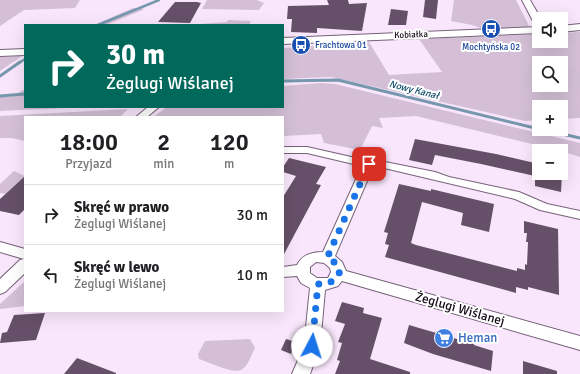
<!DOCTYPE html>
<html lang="pl">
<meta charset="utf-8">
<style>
:root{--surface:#fff;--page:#f6f6f6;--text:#202124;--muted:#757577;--line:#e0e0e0}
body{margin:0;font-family:Signika,sans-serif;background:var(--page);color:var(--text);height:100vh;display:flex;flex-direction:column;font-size:15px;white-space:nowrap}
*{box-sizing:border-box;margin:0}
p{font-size:13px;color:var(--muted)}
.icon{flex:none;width:22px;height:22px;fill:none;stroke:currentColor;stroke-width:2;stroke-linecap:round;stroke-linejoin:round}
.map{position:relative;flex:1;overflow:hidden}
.drawer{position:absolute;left:24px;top:116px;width:260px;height:196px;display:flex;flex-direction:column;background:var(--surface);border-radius:0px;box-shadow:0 4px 16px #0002}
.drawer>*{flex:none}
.hud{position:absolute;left:24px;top:24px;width:260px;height:84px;border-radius:0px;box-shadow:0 4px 16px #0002;background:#00695c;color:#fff;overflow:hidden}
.controls{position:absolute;left:532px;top:12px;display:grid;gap:8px}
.controls a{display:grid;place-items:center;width:36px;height:36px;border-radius:0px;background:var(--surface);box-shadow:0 4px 16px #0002;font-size:20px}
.pin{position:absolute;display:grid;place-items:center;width:34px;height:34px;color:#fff;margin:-17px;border-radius:8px;box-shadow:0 2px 6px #0006}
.me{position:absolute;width:44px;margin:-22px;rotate:5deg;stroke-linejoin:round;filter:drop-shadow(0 0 3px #0008)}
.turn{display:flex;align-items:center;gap:14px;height:84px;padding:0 16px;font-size:18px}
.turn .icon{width:52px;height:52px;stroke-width:2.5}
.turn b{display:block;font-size:28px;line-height:34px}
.eta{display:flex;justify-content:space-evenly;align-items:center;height:68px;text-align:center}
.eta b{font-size:24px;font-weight:600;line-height:28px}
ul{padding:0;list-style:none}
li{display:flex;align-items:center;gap:12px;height:60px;padding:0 16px;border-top:1px solid var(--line)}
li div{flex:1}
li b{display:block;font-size:15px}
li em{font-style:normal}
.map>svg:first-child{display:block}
.green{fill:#d4bfd7;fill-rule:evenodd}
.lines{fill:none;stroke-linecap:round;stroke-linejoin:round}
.stream-far1{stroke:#7697ac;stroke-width:2.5}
.stream{stroke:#7697ac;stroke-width:3}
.building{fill:#665069}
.minor-casing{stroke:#766179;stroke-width:2}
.tertiary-casing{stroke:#766179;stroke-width:2}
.minor{fill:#fff;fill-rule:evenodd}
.tertiary{fill:#fff;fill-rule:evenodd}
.route{stroke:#1a73e8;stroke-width:7;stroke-dasharray:0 12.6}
.labels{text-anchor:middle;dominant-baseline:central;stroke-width:4;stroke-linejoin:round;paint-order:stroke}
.far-street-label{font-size:9px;fill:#140c15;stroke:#fff}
.far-transit-label{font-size:9px;fill:#164399;stroke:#fff;text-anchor:start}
.far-water-label{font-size:10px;font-style:italic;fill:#144f6e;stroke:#fff}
.near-street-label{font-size:13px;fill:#140c15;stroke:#fff}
.near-shop-label{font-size:13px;fill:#366cbe;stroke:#fff;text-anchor:start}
</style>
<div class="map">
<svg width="580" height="374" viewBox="0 0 580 374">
<rect width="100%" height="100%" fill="#f9e6fc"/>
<!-- green -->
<g class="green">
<path d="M0 0H80L75 8 24 10 0 26Z"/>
<path d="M207 0H257L264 3 259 10 202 9Z"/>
<path d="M454 0H516L529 26 525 27 483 29 472 25 451 21Z"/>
<path d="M133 8 145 9 106 25H94Z"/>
<path d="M228 20 251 21 249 25H187L227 22Z"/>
<path d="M580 32V118L561 119V107H539V120L525 121 331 77 283 79V48L369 42 389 75 442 72 419 39 539 34V41H561V33ZM539 63H561V85H539Z"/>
<path d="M22 56 0 71V57Z"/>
<path d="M320 83 335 84 580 143V157L561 151 416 116 379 118 383 128 372 126 360 150 324 143 321 134 283 136V117H153L167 107H283V86Z"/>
<path d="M25 89V107H87L0 111V97H11Z"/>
<path d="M128 109 120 117H25V141L12 138H0V116Z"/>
<path d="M14 171 25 176 5 194 0 193V184Z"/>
<path d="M25 281V306L0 309V304Z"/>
<path d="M250 339 255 348C251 355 249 365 241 370 233 374 208 362 199 359L198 354 205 341Z"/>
</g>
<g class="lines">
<!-- stream-far1 -->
<g class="stream-far1">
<path d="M98 25 159 0"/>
<path d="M19 63 25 59"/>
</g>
<!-- stream -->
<g class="stream">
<path d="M0 76 20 62"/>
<path d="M283 81 338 80 539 129"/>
<path d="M0 96 25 94"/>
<path d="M541 129 580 138"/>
</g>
</g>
<!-- building -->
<g class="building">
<path d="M327 0H348L349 4 367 3 362 31 317 28V33L291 32 292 19H287L288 6 329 5Z"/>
<path d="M425 0H438L436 19 423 17Z"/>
<path d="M175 2H197L201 3 190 23 158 22Z"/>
<path d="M391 9 408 11 406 25H388Z"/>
<path d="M415 139 496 154 539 164V173H562L561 192 535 186V176L481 164 435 155 432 165 409 160Z"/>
<path d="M289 158 326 167 316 184 321 185 283 256V197L296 176 283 172V167Z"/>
<path d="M25 176V209L19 215 0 211V199Z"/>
<path d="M399 184 431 191V189L494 204 489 232 461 225 463 213 422 202 411 243 416 245 517 271V268L525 270V264L527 265 528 242H526L527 233H524V221L558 229 559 295 528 287V290L516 287V293L385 257 389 245 385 244 388 233 384 232Z"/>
<path d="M342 302 364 308 363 313 382 318 370 359 410 372V374H335L340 361 337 360 342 343 338 342 345 324 335 321Z"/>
<path d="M45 313 36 340 0 343 2 333 7 332 14 315Z"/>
<path d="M409 325 474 344V345L493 351 491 371 433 354 404 343Z"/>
<path d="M286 339 296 342 291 354 281 350Z"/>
<path d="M77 358 116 373V374H64Z"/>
<path d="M523 361 557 371V374H523Z"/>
</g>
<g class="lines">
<defs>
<g id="minor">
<path d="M148 107H159L147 117H136Z"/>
<path d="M283 147H307L369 161H380L435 172 449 177 519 192 547 204 580 211V219L540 210 515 199 380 167H373L335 256 342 262 346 271 580 336V350L342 281 338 286 325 290 320 346 310 374H292L304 346 310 288 301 283 297 276 283 277V267L297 265C302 255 311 252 323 252L362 166 307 153H283ZM316 262 324 263 330 268 331 272 328 278H317L310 273V267Z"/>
<path d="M0 242 25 249V273L5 292 0 294V279L20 260 24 259 0 252Z"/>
</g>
<g id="tertiary">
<path d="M522 0H530L541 19H539V26L534 23Z"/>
<path d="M580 24V30L561 32V26Z"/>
<path d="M539 27V33L283 44V38Z"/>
<path d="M25 49V55L0 56V50Z"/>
</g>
</defs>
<!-- minor casing -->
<use href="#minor" class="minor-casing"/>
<!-- tertiary casing -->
<use href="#tertiary" class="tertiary-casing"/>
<!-- minor -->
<use href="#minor" class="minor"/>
<!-- tertiary -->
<use href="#tertiary" class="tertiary"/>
</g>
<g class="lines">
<!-- route -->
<path class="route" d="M312 346 318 284C339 285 349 267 327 258L369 164"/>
</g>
<!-- icons -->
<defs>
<symbol id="bus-disc" viewBox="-11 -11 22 22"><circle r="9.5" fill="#1a4fb4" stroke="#fff"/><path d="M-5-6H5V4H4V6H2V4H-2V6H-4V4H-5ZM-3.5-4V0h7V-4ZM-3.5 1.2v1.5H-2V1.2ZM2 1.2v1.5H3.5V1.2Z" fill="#fff"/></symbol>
<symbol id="supermarket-disc" viewBox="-11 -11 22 22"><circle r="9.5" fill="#3f7fe0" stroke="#fff"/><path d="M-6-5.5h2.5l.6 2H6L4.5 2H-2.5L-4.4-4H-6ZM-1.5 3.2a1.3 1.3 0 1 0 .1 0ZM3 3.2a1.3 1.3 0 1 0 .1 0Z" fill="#fff"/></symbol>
</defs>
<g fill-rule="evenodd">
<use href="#bus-disc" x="480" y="18" width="22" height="22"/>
<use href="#bus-disc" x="290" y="34" width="22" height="22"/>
<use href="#supermarket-disc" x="433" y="327" width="22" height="22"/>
</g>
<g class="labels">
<!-- far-street labels -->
<g class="far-street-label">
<text transform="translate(411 35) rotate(-2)">Kobiałka</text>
</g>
<!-- far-transit labels -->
<g class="far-transit-label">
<text x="315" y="45">Frachtowa 01</text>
<text x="491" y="47" text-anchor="middle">Mochtyńska 02</text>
</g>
<!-- far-water labels -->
<g class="far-water-label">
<text transform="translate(414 90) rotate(14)">Nowy Kanał</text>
</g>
<!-- near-street labels -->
<g class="near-street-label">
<text transform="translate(460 309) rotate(16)">Żeglugi Wiślanej</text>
</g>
<!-- near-shop labels -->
<g class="near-shop-label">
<text x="458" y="338">Heman</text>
</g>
</g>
</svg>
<div class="controls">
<a><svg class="icon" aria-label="sound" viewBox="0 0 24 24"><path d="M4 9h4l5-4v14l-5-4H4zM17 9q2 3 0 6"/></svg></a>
<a><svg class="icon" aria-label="search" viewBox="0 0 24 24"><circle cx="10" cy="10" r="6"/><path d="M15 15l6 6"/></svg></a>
<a>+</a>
<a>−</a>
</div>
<div class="pin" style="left:369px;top:164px;background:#d93025"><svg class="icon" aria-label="arrive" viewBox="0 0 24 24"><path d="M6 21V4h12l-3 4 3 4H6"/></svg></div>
<svg class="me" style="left:312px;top:346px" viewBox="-20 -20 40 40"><circle r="19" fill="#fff"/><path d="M0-13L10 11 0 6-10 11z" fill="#1a73e8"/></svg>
<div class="hud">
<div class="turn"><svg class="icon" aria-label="right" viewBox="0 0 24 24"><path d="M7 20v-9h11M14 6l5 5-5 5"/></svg><div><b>30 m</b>Żeglugi Wiślanej</div></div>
</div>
<section class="drawer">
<div class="eta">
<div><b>18:00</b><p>Przyjazd</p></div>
<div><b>2</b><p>min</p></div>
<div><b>120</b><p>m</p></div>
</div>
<ul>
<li><svg class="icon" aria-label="right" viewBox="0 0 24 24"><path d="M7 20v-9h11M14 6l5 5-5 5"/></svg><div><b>Skręć w prawo</b><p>Żeglugi Wiślanej</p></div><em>30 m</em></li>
<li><svg class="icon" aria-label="left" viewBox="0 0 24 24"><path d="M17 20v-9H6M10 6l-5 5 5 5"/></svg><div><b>Skręć w lewo</b><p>Żeglugi Wiślanej</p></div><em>10 m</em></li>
</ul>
</section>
</div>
